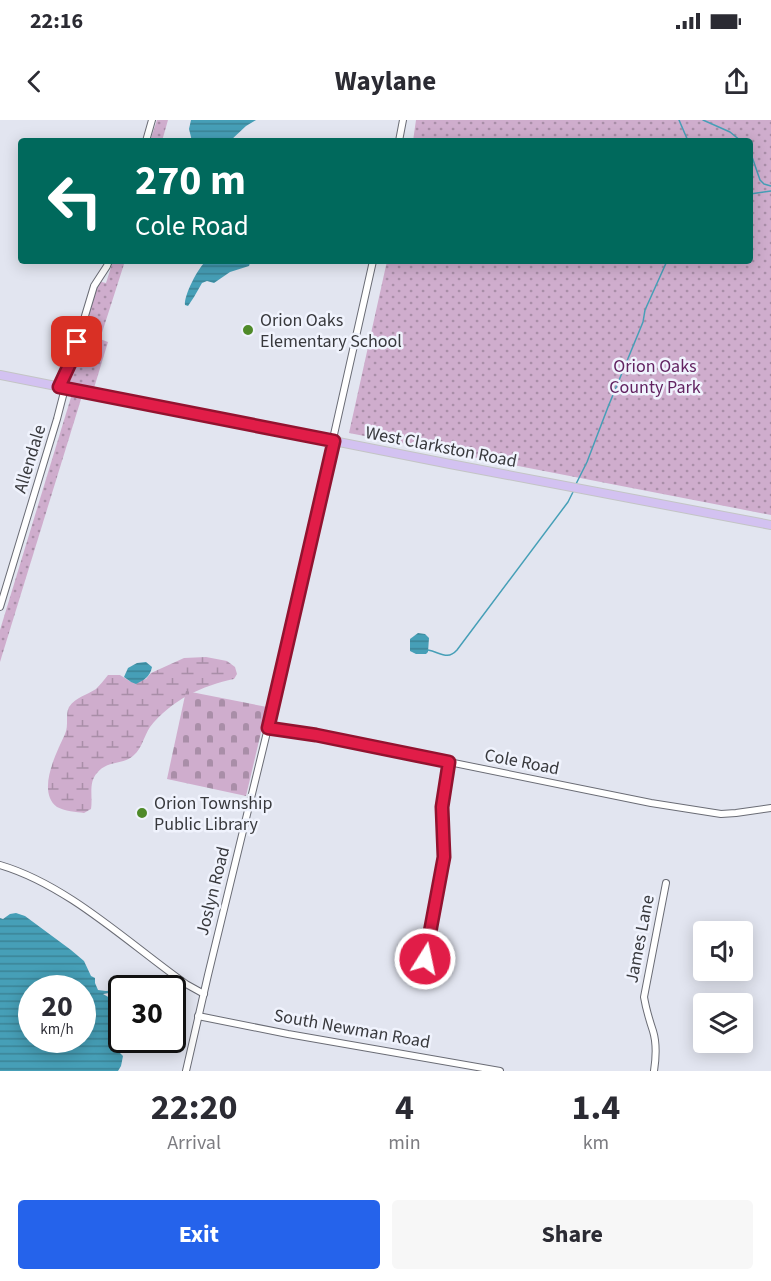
<!DOCTYPE html>
<style>
:root{--surface:#fff;--page:#f7f7f7;--text:#2b2b33;--muted:#7c7c81;--accent:#2563eb}
body{margin:0;font-family:"Source Sans 3",sans-serif;background:var(--page);color:var(--text);height:100vh;display:flex;flex-direction:column;font-size:22px;white-space:nowrap}
*{box-sizing:border-box;margin:0}
p{font-size:20px;color:var(--muted)}
.icon{flex:none;width:33px;height:33px;fill:none;stroke:currentColor;stroke-width:2;stroke-linecap:round;stroke-linejoin:round}
.map{position:relative;height:951px;overflow:hidden}
.sheet{display:flex;flex-direction:column;background:var(--surface);flex:1}
.sheet>*{flex:none}
.banner{position:absolute;left:18px;top:18px;width:735px;height:126px;border-radius:6px;box-shadow:0 3px 15px #0003;background:#00695c;color:#fff;overflow:hidden}
.buttons{position:absolute;left:693px;top:801px;display:grid;gap:12px}
.buttons a{display:grid;place-items:center;width:60px;height:60px;border-radius:6px;background:var(--surface);box-shadow:0 3px 15px #0003;font-size:30px}
.speed{position:absolute;left:18px;top:855px;display:flex;gap:12px;font-size:30px;font-weight:700;text-align:center}
.speed>*{display:grid;place-content:center;width:78px;height:78px;border-radius:50%;background:var(--surface);box-shadow:0 3px 15px #0003;line-height:1}
.speed small{font-size:15px;font-weight:400}
.speed .limit{border:3px solid #111;border-radius:9px;background:#fff;color:#111}
.pin{position:absolute;display:grid;place-items:center;width:51px;height:51px;color:#fff;margin:-26px;border-radius:12px;box-shadow:0 3px 9px #0006}
.me{position:absolute;width:66px;margin:-33px;rotate:10deg;stroke-linejoin:round;filter:drop-shadow(0 0 4px #0008)}
.turn{display:flex;align-items:center;gap:21px;height:126px;padding:0 18px;font-size:27px}
.turn .icon{width:78px;height:78px;stroke-width:2.5}
.turn b{display:block;font-size:42px;line-height:51px}
.eta{display:flex;justify-content:space-evenly;align-items:center;height:102px;text-align:center}
.eta b{font-size:36px;font-weight:700;line-height:42px}
.action{display:flex;gap:12px;margin-top:auto;padding:12px 18px}
.action a{flex:1;height:69px;border-radius:6px;background:var(--accent);color:#fff;font-size:24px;font-weight:700;line-height:69px;text-align:center}
.action a+a{background:var(--page);color:var(--text)}
.status{display:flex;justify-content:space-between;align-items:center;height:42px;padding:0 30px;background:var(--surface);direction:ltr}
.status svg{height:16px;fill:currentColor}
header{display:flex;justify-content:space-between;align-items:center;height:78px;padding:0 18px;background:var(--surface);font-size:27px;font-weight:700}
.map>svg:first-child{display:block}
.wetland{fill:url(#wetland-marsh)}
.cemetery{fill:url(#cemetery-stones)}
.park{fill:url(#park-dots)}
.water{fill:url(#water-rules);fill-rule:evenodd}
.lines{fill:none;stroke-linecap:round;stroke-linejoin:round}
.stream{stroke:#469fb7;stroke-width:1.5}
.minor-casing{stroke:#6a6c75;stroke-width:8}
.major-casing{stroke:#c3c4c5;stroke-width:10}
.minor{stroke:#fff;stroke-width:6}
.major{stroke:#d3c2f1;stroke-width:8}
.route-casing{stroke:#92132f;stroke-width:15}
.route{stroke:#e11d48;stroke-width:10}
.poi-dot{fill:#4f8a29;stroke:#f0f3fd;stroke-width:2}
.labels{text-anchor:middle;dominant-baseline:central;stroke-width:5;stroke-linejoin:round;paint-order:stroke}
.poi-label{font-size:18px;fill:#38393d;stroke:#f0f3fd;text-anchor:start}
.park-label{font-size:18px;fill:#622361;stroke:#f0f3fd}
.street-label{font-size:18px;fill:#38393d;stroke:#f0f3fd}
</style>
<div class="status"><b>22:16</b><svg viewBox="0 0 49 12"><path d="M0 12V9h3v3zM5 12V6h3v6zM10 12V3h3v9zM15 12V0h3v12zM26 1h20v11H26zM47 4h2v5h-2z"/></svg></div>
<header><svg class="icon" aria-label="back" viewBox="0 0 24 24"><path d="M15 5l-7 7 7 7"/></svg>Waylane<svg class="icon" aria-label="share" viewBox="0 0 24 24"><path d="M12 15V3M7 8l5-5 5 5M5 13v7h14v-7"/></svg></header>
<div class="map">
<svg width="771" height="951" viewBox="0 0 771 951">
<defs>
<pattern id="wetland-marsh" width="20" height="14" patternUnits="userSpaceOnUse" patternTransform="scale(1.5)"><rect width="20" height="14" fill="#cfadcd"/><path d="M1 5h8M5 5V1M11 12h8M15 12V8" fill="none" stroke="#a98ea8"/></pattern>
<pattern id="cemetery-stones" width="16" height="16" patternUnits="userSpaceOnUse" patternTransform="scale(1.5)"><rect width="16" height="16" fill="#cfadcd"/><path d="M2 7V4a2 2 0 0 1 4 0v3zM10 15v-3a2 2 0 0 1 4 0v3z" fill="#a98ea8"/></pattern>
<pattern id="park-dots" width="8" height="8" patternUnits="userSpaceOnUse" patternTransform="scale(1.5)"><rect width="8" height="8" fill="#cfadcd"/><path d="M2 2h.1M6 6h.1" fill="none" stroke="#a98ea8" stroke-width="1.8" stroke-linecap="round"/></pattern>
<pattern id="water-rules" width="6" height="5" patternUnits="userSpaceOnUse" patternTransform="scale(1.5)"><rect width="6" height="5" fill="#469fb7"/><path d="M0 2.5h6" fill="none" stroke="#3b8396"/></pattern>
</defs>
<rect width="100%" height="100%" fill="#e2e5f0"/>
<!-- wetland -->
<path class="wetland" d="M206 537 227 541 235 547 237 554 234 559C203 565 170 581 150 607 144 616 142 628 134 635 124 645 107 640 97 653 88 663 93 677 91 689L84 693C77 692 64 691 57 687 36 671 57 632 65 614 69 605 65 595 69 587 76 577 87 575 96 569 100 565 104 560 108 555H120L131 562 146 559 151 553 184 538Z"/>
<!-- cemetery -->
<path class="cemetery" d="M186 571 267 587 246 676 167 659Z"/>
<!-- park -->
<g class="park">
<path d="M157 0H168L162 21H150Z"/>
<path d="M416 0H771V395L349 313 387 141H750V21H413Z"/>
<path d="M113 141H125L100 219 108 222 94 268 66 263 97 161 106 163Z"/>
<path d="M72 274 82 276 0 542V510Z"/>
</g>
<!-- water -->
<g class="water">
<path d="M191 0H256L246 6 230 21H192L189 9Z"/>
<path d="M206 141H248L250 143 249 146 230 152 214 163 207 161 202 163 194 177 188 186 185 185C184 175 198 148 206 141Z"/>
<path d="M418 513 425 514 429 518 428 532 426 534H416L410 531V519Z"/>
<path d="M146 542 152 547C150 557 144 560 136 564L131 562 124 557 128 548 137 543Z"/>
<path d="M16 793 25 796 71 830 84 841 91 856 95 858V863L98 870 106 871 121 869V871L103 874 110 878 118 902V907L120 917 118 925 119 932 123 936 121 946 118 951H0V798L3 799 10 794ZM32 868H82V920H32Z"/>
</g>
<g class="lines">
<!-- stream -->
<g class="stream">
<path d="M679 0 688 21"/>
<path d="M703 0 730 12 741 21"/>
<path d="M750 31 760 60 764 64 771 66"/>
<path d="M750 74 771 71"/>
<path d="M576 364 587 342 608 287 643 202 645 190 667 141"/>
<path d="M428 530C440 532 447 541 457 530L568 382 573 372"/>
</g>
<defs>
<g id="minor">
<path d="M146 21 152 0"/>
<path d="M399 21 403 0"/>
<path d="M59 267 72 239 94 166 107 146 109 141"/>
<path d="M0 487 57 299 65 268"/>
<path d="M268 608 316 615 651 683 721 694 736 693 771 688"/>
<path d="M0 745C68 765 128 823 186 864L204 874"/>
<path d="M421 855 444 737 442 687 449 642"/>
<path d="M198 896 288 914 500 951"/>
<path d="M186 951 208 855 268 608 373 141"/>
<path d="M654 951C656 938 657 924 653 911 649 899 646 889 644 877L666 763"/>
</g>
<path id="major" d="M0 255 450 344 771 405"/>
</defs>
<!-- minor casing -->
<use href="#minor" class="minor-casing"/>
<!-- major casing -->
<use href="#major" class="major-casing"/>
<!-- minor -->
<use href="#minor" class="minor"/>
<!-- major -->
<use href="#major" class="major"/>
</g>
<g class="lines">
<defs>
<path id="route" d="M77 222 72 239 59 267 334 321 268 608 316 615 449 642 442 687 444 737 425 839"/>
</defs>
<!-- route casing -->
<use href="#route" class="route-casing"/>
<!-- route -->
<use href="#route" class="route"/>
</g>
<!-- markers -->
<g class="poi-dot">
<circle cx="248" cy="210" r="6"/>
<circle cx="142" cy="693" r="6"/>
</g>
<g class="labels">
<!-- poi labels -->
<g class="poi-label">
<text x="260" y="200">Orion Oaks<tspan x="260" dy="21">Elementary School</tspan></text>
<text x="154" y="683">Orion Township<tspan x="154" dy="21">Public Library</tspan></text>
</g>
<!-- park labels -->
<g class="park-label">
<text x="655" y="246">Orion Oaks<tspan x="655" dy="21">County Park</tspan></text>
</g>
<!-- street labels -->
<g class="street-label">
<text transform="translate(441 327) rotate(11)">West Clarkston Road</text>
<text transform="translate(30 339) rotate(-73)">Allendale</text>
<text transform="translate(522 642) rotate(11)">Cole Road</text>
<text transform="translate(213 771) rotate(-76)">Joslyn Road</text>
<text transform="translate(640 819) rotate(-79)">James Lane</text>
<text transform="translate(352 909) rotate(10)">South Newman Road</text>
</g>
</g>
</svg>
<div class="buttons">
<a><svg class="icon" aria-label="sound" viewBox="0 0 24 24"><path d="M4 9h4l5-4v14l-5-4H4zM17 9q2 3 0 6"/></svg></a>
<a><svg class="icon" aria-label="layers" viewBox="0 0 24 24"><path d="M12 4l9 5-9 5-9-5zM3 14l9 5 9-5"/></svg></a>
</div>
<div class="speed"><div>20<small>km/h</small></div><div class="limit">30</div></div>
<div class="pin" style="left:77px;top:222px;background:#d93025"><svg class="icon" aria-label="arrive" viewBox="0 0 24 24"><path d="M6 21V4h12l-3 4 3 4H6"/></svg></div>
<svg class="me" style="left:425px;top:839px" viewBox="-20 -20 40 40"><circle r="17" fill="#e11d48" stroke="#fff" stroke-width="3"/><path d="M0-11L8 9 0 5-8 9z" fill="#fff"/></svg>
<div class="banner">
<div class="turn"><svg class="icon" aria-label="left" viewBox="0 0 24 24"><path d="M17 20v-9H6M10 6l-5 5 5 5"/></svg><div><b>270 m</b>Cole Road</div></div>
</div>
</div>
<section class="sheet">
<div class="eta">
<div><b>22:20</b><p>Arrival</p></div>
<div><b>4</b><p>min</p></div>
<div><b>1.4</b><p>km</p></div>
</div>
<div class="action"><a>Exit</a><a>Share</a></div>
</section>
